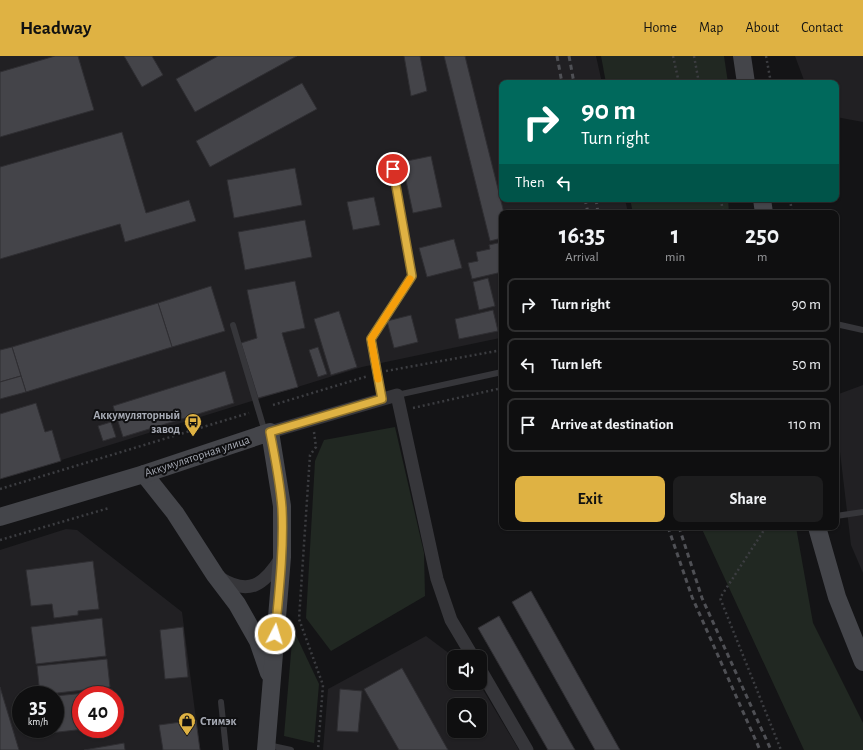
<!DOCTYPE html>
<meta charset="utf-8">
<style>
:root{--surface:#0f0f10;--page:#1d1d1e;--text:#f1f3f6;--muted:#9b9c9f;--line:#2f2f30;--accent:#dfb243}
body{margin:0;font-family:"Alegreya Sans",sans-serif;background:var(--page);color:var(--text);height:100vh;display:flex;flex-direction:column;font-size:15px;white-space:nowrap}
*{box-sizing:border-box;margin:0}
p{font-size:13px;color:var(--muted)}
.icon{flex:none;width:22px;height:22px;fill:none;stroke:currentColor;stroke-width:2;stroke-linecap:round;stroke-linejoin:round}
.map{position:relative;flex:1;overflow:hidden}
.side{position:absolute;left:499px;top:154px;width:340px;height:320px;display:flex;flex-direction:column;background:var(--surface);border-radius:8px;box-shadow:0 1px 3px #0004,0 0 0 1px var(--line)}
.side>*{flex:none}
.top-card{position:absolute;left:499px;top:24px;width:340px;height:122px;border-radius:8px;box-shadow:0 1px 3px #0004,0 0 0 1px var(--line);background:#00695c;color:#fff;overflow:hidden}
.tools{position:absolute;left:447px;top:594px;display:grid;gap:8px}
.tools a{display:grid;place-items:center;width:40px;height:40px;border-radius:8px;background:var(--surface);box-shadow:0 1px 3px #0004,0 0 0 1px var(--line);font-size:20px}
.speed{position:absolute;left:12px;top:630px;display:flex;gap:8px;font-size:20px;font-weight:700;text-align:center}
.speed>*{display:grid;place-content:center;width:52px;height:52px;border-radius:50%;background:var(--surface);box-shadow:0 1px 3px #0004,0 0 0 1px var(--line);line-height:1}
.speed small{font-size:10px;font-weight:400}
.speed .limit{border:6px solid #d22;background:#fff;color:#111}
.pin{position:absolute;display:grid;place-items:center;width:34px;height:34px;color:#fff;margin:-17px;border:2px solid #fff;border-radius:50%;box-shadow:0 1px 4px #0007}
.me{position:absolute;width:44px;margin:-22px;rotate:5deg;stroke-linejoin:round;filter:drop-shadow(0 0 3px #0008)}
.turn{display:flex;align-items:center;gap:14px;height:84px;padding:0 16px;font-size:18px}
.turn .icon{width:52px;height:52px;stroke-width:2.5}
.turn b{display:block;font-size:28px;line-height:34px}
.then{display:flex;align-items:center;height:38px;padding:0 16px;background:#0003;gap:8px;font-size:15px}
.eta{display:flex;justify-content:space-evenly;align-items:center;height:68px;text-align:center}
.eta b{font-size:24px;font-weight:700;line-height:28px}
.action{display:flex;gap:8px;margin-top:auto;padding:8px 16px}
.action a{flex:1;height:46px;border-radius:8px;background:var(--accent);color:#111;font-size:16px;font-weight:700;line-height:46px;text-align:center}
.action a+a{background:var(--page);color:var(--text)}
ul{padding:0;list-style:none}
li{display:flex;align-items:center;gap:12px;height:54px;margin:0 8px 6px;padding:0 8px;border:2px solid var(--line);border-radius:8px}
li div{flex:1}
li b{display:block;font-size:15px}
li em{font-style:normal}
header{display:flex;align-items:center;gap:24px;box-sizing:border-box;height:56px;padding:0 20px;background:var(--accent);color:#111}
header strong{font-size:19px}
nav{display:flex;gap:22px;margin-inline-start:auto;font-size:14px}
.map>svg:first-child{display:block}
.built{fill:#212023;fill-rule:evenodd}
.green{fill:#212822}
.building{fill:#444449;stroke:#2f2e32}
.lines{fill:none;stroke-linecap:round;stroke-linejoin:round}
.path{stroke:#3c3d41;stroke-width:2.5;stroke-dasharray:2 3;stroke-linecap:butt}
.lane{stroke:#36363a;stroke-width:6}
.street{stroke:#36363a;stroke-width:13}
.secondary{stroke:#44454a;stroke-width:18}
.rail{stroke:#4f5055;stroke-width:3;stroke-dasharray:5 4;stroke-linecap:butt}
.route-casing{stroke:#91742c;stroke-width:10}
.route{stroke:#dfb243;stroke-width:7}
.slow{stroke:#f59e0b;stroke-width:7}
.labels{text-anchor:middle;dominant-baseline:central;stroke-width:4;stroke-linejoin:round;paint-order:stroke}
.poi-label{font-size:12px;font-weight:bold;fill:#a7abb5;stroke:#0f0f11;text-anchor:end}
.street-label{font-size:12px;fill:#a7abb5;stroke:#0f0f11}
</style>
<header>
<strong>Headway</strong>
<nav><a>Home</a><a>Map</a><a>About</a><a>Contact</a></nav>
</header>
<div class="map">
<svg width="863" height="694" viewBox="0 0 863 694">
<rect width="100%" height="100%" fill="#141416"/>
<!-- built -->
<g class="built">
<path d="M0 0H596L602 27H502V143H625L628 157H502V287L500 282 362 311 0 423Z"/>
<path d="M795 0H863V66L836 61V27H805Z"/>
<path d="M863 329V517L851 489 836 362V339Z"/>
<path d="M66 473 77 474 182 556 200 694H0V494ZM21 639H55V673H21ZM81 639H115V673H81Z"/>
<path d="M426 580 454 601V627H479L519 694H323L328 633ZM454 649H480V675H454Z"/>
</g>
<!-- green -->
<g class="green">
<path d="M601 0H724L728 27H606Z"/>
<path d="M630 143H728L729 157H633Z"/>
<path d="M395 371 424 497 425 540 331 595 306 562 315 405 324 384Z"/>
<path d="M701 471H796L813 567 863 667V694H804Z"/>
<path d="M293 573 319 628 314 687 284 680Z"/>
</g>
<!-- building -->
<g class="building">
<path d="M55 0H78L94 54 0 81V16Z"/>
<path d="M124 0H152L163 19 142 31Z"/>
<path d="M218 0H297L195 56 176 23Z"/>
<path d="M404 0H420L427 35 411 40Z"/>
<path d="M444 0H465L504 157H502V182L490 185Z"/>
<path d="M302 27 317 53 210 111 196 85Z"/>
<path d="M122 76 146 157 189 144 196 165 125 186 120 168 0 203V111Z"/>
<path d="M431 100 442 151 413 157 402 106Z"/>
<path d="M295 112 302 149 234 162 227 124Z"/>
<path d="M374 141 380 169 353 174 347 146Z"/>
<path d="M305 164 312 201 245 214 238 176Z"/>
<path d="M454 183 462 212 427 221 419 192Z"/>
<path d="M502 186V216L472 223 468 207 478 205 476 196 490 193 489 189Z"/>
<path d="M488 222 495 250 479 254 473 226Z"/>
<path d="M295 225 305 272 282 277 298 331 258 342 241 287 257 282 247 234Z"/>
<path d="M211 230 225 275 172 291 158 247Z"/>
<path d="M158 247 172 291 26 336 12 291Z"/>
<path d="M493 254 498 275 459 283 455 263Z"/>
<path d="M339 255 357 311 331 319 314 263Z"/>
<path d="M411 259 418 286 394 292 387 265Z"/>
<path d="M12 291 21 320 0 326V294Z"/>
<path d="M318 291 327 318 318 321 309 294Z"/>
<path d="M225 315 234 347 123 381 113 350Z"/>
<path d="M21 320 26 336 0 343V326Z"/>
<path d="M36 347 45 376 52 374 61 405 0 423V358Z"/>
<path d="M111 366 116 381 103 385 98 370Z"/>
<path d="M93 505 99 553 78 555V559L54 562 52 548 31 550 26 514Z"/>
<path d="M531 535 620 694H595L512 546Z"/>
<path d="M499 560 575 694H548L478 572Z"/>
<path d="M102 562 106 600 36 608 31 571Z"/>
<path d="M183 571 188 621 165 623 160 574Z"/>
<path d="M107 603 110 631 40 639 37 610Z"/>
<path d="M402 612 448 694H399L364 633Z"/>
<path d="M0 631 19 694H0Z"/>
<path d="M340 633 362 635 358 676 337 675Z"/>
<path d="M96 636V639H81V673H85L32 679 31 673H55V640Z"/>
<path d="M196 664 200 694H163L159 669Z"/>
<path d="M124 687 125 694H84Z"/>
</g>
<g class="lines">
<!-- path -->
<g class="path">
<path d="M673 0 679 27"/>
<path d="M694 0 699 27"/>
<path d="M766 0 771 27"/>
<path d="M721 143 723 157"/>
<path d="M790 143 792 157"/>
<path d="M386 315 502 294"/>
<path d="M273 349 368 320"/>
<path d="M413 352 502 332"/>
<path d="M314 376 316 391 310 399 299 563 323 629 318 694"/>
<path d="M0 433 249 357"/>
<path d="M766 471 720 542 781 694"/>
<path d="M0 484 109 452"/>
</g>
<!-- lane -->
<g class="lane">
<path d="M836 268 863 274"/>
<path d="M233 269 265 376"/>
<path d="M397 339 502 316"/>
<path d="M382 343 371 283 412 220 393 113"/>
<path d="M836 460 863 456"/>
<path d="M221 646 226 694"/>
<path d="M268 689 291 694"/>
</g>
<!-- street -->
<g class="street">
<path d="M270 376 397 339 437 523 451 564 473 601"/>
<path d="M220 522C249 540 264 529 281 502"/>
<path d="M480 613 527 694"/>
</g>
<!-- secondary -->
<g class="secondary">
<path d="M742 0 746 27"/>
<path d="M762 143 764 157"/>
<path d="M144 418 175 457 215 519 237 548 258 585 269 617"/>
<path d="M0 461 144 418 270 376 282 450V501L266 694"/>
<path d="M817 471 837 541 863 606"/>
</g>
<!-- rail -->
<g class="rail">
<path d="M557 0 562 27"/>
<path d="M569 0 574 27"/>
<path d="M585 143 588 157"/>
<path d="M596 143 598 157"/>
<path d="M668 471 692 541 760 694"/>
<path d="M679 471 702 542 771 694"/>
</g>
</g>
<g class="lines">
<defs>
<path id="route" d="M275 578C279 536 284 494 282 452 280 426 275 401 270 376L382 343 371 283 412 220 393 113"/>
</defs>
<!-- route casing -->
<use href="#route" class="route-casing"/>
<!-- route -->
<use href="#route" class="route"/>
<!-- slow -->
<path class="slow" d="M378 323 371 283 410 223"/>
</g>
<!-- icons -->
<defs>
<symbol id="bus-pin" viewBox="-11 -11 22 30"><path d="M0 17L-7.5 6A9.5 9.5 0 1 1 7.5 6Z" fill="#dfb243" stroke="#0f0f11"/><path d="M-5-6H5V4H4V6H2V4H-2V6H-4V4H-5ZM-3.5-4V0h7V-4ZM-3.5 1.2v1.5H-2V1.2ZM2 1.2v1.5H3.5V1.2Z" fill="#111"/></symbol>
<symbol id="shop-pin" viewBox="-11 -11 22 30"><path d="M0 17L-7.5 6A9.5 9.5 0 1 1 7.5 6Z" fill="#dfb243" stroke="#0f0f11"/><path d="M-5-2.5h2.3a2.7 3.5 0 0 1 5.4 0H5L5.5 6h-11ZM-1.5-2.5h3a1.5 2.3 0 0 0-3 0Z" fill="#111"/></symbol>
</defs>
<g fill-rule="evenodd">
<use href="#bus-pin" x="183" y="356" width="20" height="27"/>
<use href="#shop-pin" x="177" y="655" width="20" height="27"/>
</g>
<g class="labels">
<!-- poi labels -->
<g class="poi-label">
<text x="180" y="359">Аккумуляторный<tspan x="180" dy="14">завод</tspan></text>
<text x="200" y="665" text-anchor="start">Стимэк</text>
</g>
<!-- street labels -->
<g class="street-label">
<text transform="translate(197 400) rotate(-18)">Аккумуляторная улица</text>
</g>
</g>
</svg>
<div class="tools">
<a><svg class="icon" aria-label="sound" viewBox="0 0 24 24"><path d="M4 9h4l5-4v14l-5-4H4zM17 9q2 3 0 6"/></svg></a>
<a><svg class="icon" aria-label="search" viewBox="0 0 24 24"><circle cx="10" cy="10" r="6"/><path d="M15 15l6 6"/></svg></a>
</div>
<div class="speed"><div>35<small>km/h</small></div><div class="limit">40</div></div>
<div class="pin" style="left:393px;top:113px;background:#d93025"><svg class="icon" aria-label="arrive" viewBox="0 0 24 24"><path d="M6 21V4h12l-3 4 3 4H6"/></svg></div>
<svg class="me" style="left:275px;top:578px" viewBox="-20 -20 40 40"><circle r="17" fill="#dfb243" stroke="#fff" stroke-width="3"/><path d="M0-11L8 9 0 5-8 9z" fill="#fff"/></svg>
<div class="top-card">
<div class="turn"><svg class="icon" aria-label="right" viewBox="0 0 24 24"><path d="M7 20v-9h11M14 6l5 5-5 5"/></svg><div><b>90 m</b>Turn right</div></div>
<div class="then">Then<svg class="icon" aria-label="left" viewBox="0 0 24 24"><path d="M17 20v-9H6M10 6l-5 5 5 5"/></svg></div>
</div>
<section class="side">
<div class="eta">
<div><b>16:35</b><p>Arrival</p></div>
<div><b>1</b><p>min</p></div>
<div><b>250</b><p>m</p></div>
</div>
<ul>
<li><svg class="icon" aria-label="right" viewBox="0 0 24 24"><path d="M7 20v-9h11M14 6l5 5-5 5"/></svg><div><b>Turn right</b></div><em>90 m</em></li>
<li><svg class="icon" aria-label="left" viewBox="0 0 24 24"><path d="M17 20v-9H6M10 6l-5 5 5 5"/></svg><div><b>Turn left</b></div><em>50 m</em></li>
<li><svg class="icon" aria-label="arrive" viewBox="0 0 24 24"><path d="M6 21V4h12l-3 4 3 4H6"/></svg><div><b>Arrive at destination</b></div><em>110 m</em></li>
</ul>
<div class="action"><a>Exit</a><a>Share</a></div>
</section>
</div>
